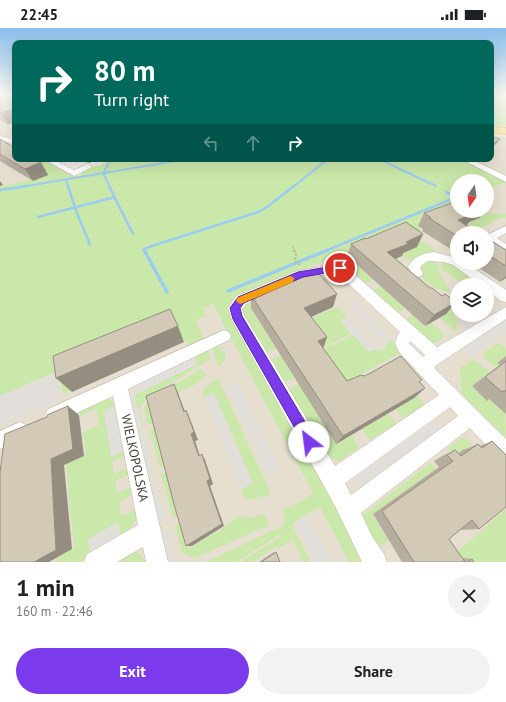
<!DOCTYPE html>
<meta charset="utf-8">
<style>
:root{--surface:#fff;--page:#f2f2f2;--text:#202124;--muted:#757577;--accent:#7c3aed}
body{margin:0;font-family:"PT Sans",sans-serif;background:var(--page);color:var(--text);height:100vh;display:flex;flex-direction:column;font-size:15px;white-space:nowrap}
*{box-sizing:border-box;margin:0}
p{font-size:13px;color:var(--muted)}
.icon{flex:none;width:22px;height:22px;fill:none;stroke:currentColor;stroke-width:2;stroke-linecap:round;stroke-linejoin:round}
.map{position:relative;height:534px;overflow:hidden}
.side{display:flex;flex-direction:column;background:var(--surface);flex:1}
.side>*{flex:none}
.top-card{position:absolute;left:12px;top:12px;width:482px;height:122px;border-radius:8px;box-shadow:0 4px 16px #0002;background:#00695c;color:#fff;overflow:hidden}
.needle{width:26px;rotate:194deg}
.tools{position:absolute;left:450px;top:146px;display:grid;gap:8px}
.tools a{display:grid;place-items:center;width:44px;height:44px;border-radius:50%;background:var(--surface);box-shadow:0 4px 16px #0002;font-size:20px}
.pin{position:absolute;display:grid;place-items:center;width:34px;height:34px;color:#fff;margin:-17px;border:2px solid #fff;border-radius:50%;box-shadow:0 1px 4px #0007}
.me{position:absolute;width:44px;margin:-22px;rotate:330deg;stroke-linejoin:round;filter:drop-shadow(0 0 3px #0008)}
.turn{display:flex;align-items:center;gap:14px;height:84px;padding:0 16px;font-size:18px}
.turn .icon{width:52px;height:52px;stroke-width:2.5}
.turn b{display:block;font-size:28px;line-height:34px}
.lanes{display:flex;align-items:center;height:38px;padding:0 16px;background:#0003;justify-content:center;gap:20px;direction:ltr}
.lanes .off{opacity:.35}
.round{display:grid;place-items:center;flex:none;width:42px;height:42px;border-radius:21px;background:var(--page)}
.overview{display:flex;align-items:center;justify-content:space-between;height:68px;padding:0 16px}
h1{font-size:24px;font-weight:800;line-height:30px}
.button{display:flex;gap:8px;margin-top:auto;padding:8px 16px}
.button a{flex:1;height:46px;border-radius:24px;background:var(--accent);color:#fff;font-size:16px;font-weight:800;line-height:46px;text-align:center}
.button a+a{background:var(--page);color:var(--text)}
.status{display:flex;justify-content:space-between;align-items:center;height:28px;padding:0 20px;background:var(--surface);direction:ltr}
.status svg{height:11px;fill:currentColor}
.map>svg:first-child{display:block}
.residential{fill:#e6dfd0;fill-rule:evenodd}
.green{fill:#cae8a9}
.parking{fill:#e2dfdb}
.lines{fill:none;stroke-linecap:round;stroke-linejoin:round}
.stream-far2{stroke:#9bccf1;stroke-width:2}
.stream-far1{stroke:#9bccf1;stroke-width:2.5}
.stream{stroke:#9bccf1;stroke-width:3.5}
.minor-casing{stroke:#c0b8a8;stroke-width:1}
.major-casing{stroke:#e6bf5c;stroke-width:2}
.path-far1{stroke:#bfb195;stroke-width:1.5;stroke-dasharray:1.5 1.5;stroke-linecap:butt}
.path{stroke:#bfb195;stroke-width:2;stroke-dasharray:2 2;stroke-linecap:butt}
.minor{fill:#fff;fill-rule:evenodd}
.major{fill:#ffe18e;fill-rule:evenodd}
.wall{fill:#b5ad9d}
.shaded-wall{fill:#948d80}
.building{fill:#d3c9b7;stroke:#948d80}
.route{fill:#7c3aed;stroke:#51269a}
.slow{fill:#f59e0b}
.labels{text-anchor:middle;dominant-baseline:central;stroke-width:3;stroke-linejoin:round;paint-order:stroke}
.near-street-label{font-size:13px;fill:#433d33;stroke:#fff}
</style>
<div class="status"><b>22:45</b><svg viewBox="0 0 49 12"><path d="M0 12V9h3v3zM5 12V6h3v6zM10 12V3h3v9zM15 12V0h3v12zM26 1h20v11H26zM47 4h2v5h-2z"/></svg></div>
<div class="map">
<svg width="506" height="534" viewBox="0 0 506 534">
<rect width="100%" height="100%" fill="#f2ede2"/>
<!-- residential -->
<g class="residential">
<path d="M15 66V108L8 117 15 131 59 146 40 154 0 160V69Z"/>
<path d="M491 108 506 109V153L463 131H491Z"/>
<path d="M506 154V534H0V364L218 271 457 174V183H487V162ZM457 205H487V235H457ZM457 257H487V287H457Z"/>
</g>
<!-- green -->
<g class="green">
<path d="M491 66H506V98L491 96Z"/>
<path d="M18 131H41L73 148 81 147V144L90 139 102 137 106 131H107L103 139 109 131H463L506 154 487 162V153H457V179L416 198 422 202 418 204 420 211 435 222 436 225C420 230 414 237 400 227L417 218 398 205 347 228 352 233 346 236 335 229 304 241 300 238 303 241 236 271 366 534H349L320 479 292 496 310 534H303L293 511 279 520 277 518 253 534H241L280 509 279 507 236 534H206L284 497 283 480 297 476 313 465 213 276 204 280 206 288 196 292 205 312 190 319 187 313 185 314 177 297 66 365V366L62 364 60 351 55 353 54 345 0 368V158L30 152 32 153 48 147Z"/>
<path d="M468 183C482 183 493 187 506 186V190H501L476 202 466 196 479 190Z"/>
<path d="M395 229 416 246 452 283 457 294 456 302 455 303 440 290 446 286 388 238Z"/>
<path d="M437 231 440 246 451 264C436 262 421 255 418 238L423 233Z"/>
<path d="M441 232C447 232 464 242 468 247 471 250 470 254 469 257H464L442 241Z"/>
<path d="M357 238 373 252 364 256 350 243V241Z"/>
<path d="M380 258 405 281 398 285 372 263Z"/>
<path d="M257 271 262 276 251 281 276 321 268 324H266L242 283 244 276Z"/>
<path d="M338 279 347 289 340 292 351 306 322 320 309 291Z"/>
<path d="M412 287 425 299 432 295 444 306 442 307 444 309 432 317 404 292Z"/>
<path d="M354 307 368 324 375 321 379 323 387 320 385 315 391 312 403 324 354 350 351 359 322 322Z"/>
<path d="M498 315 506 320V330L504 329 497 334 500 337 496 340 483 329 485 328 482 326Z"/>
<path d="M212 318 220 320 226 327 225 332 218 339Z"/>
<path d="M208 320 210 331 148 369 139 380 144 399 143 400 134 367 198 336 193 327Z"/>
<path d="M280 327 294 350 284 354 271 332Z"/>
<path d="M474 331 490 345 471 358 487 373 489 371 506 387 505 390 506 410 462 366 460 340Z"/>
<path d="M201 341 206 347 193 358 152 376 154 395 148 397 144 380 150 371Z"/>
<path d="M218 350 271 466 249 472 244 468 241 462 252 454 214 365 204 370C200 359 211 355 218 350Z"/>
<path d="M299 356 336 416 352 407 359 420 339 433 335 432 328 428 289 362Z"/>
<path d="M417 368 425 377 405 389H403L396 381Z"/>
<path d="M108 370 112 373 115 378 111 428 124 423 125 428 112 434 114 446 127 440 128 447 115 453 117 465 131 459 132 467 119 474 121 488 135 481 137 491 121 510 119 495 90 528 80 534H57V530L74 520 66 436 86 427 83 404 99 397 96 381 80 388V385L66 391 65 386Z"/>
<path d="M388 386 395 394V397L370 412 362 401Z"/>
<path d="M155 400 165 437 160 440 150 402Z"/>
<path d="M462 410 469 412 472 416 454 428 448 420Z"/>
<path d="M430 435 436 441 428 446 431 450H423L372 486 388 512 381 518 379 517C371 512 361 495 365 486Z"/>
<path d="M167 443 179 487 173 490 161 446Z"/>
<path d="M506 481V534H462L456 525Z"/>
<path d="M264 486 269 497 195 530 182 525 175 497 181 494 183 495 190 520 225 499V497L240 488 250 490Z"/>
<path d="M128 524 138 525 146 534H112Z"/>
</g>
<!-- parking -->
<g class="parking">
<path d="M353 271 391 312 386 315 385 317 347 275Z"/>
<path d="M487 284 492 286 469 301 468 298 463 293 472 287H487Z"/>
<path d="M348 288 377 321 368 324 342 293 347 290Z"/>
<path d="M506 291V305L471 328 461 321Z"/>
<path d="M193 327 198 336 134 367 143 400 137 403 129 369 134 367 131 357Z"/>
<path d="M54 345 55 352 60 351 61 360 57 363 58 372 0 399V368Z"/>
<path d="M237 354 279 440 268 446 227 359Z"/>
<path d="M214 365 253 455 241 462 204 370Z"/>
<path d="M115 378 124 423 111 429 104 383Z"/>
<path d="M432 392 441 402 364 461 355 448Z"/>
<path d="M144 405 153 443 147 446 138 408Z"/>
<path d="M155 449 166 494 159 498 148 452Z"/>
<path d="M307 486 331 534H314L295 494Z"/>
<path d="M118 494 121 510 90 528 88 511Z"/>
<path d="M168 501 175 534H167L161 505Z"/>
</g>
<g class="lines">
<!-- stream-far2 -->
<g class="stream-far2">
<path d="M379 131 436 158"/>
<path d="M103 145 110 159"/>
<path d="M103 145 111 131"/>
<path d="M66 151 68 159"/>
<path d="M21 159 187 131"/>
<path d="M293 159 328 131"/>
</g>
<!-- stream-far1 -->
<g class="stream-far1">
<path d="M68 158 75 180 90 217"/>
<path d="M109 158 133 206"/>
<path d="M0 162 27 158"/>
<path d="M446 164 457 169"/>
<path d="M38 189 115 169"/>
<path d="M144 223 146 220 258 184 267 179 294 158"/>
<path d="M325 223 457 169"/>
</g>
<!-- stream -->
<g class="stream">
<path d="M144 222 167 264"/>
<path d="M298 234 328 222"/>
<path d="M228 263 296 235"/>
</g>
<defs>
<g id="minor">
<path d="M0 108 15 112V116L0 112Z"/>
<path d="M43 131H53L74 142 88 136 92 139 74 148Z"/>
<path d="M461 131H471L506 148V154Z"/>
<path d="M506 198V205L497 210 506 216V225L487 214V207Z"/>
<path d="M434 224 457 230V235H466L506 262V274L501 273 487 262V257H480L453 237 444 234 428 233 420 239 423 245 421 248 417 249 413 248 408 239C414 229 422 225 434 224Z"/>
<path d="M340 236 344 237 437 319 506 279V291L435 338V341L506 411V433L499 431 470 400 361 485 372 508 384 526 387 534H362L360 530 335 478 232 292 228 280 236 268 297 243ZM337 245 400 304 398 306 395 315 399 324 439 367 335 438 244 287 242 281 246 276 303 250ZM410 313 425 327 423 329 409 315ZM450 379 458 388 351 467 345 455Z"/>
<path d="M224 302 229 304 231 308 229 312 128 361 168 534H146L143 519 117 534H84L87 526 138 497 113 368 54 396 48 393 45 387 48 381Z"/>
<path d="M20 394 26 397 29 403 26 409 0 421V403Z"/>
</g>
<path id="major" d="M491 98 506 100V106L491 104Z"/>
</defs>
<!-- minor casing -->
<use href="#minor" class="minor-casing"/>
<!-- major casing -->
<use href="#major" class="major-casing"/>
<!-- path-far1 -->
<path class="path-far1" d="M293 219 295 223"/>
<!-- path -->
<path class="path" d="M294 222 296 226 295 233 300 237"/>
<!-- minor -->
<use href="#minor" class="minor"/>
<!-- major -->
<use href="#major" class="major"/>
</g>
<!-- wall -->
<g class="wall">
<path d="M0 66H15V94L8 96 0 92Z"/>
<path d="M0 111 48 147 33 153 0 133Z"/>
<path d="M75 131H98L89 135 79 133Z"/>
<path d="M457 183H483L479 190 469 194 457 205V225L422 203 423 201 418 198 424 185Z"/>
<path d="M423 206 417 219 403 225 402 228 395 231 430 260 442 268 456 274 446 286 425 298 347 228 351 216Z"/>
<path d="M487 210 506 222V250L500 254 472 235H487Z"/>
<path d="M251 267 333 279 311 289 327 309 323 320 347 353 420 354 425 360 414 370 336 416 251 280Z"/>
<path d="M506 328V386L489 371 487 373 472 358 500 337 497 335Z"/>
<path d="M492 413 479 501 462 502 461 501 449 511 462 530 472 531 474 534H402L373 486 439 439 434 433 442 428 455 422 459 425 463 422 478 416 480 418Z"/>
<path d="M274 524H276L280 534H259Z"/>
</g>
<!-- shaded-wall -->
<g class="shaded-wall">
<path d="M15 81V94L8 96 1 85Z"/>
<path d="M500 111 497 115 491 120V117Z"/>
<path d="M87 131H98L89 135Z"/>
<path d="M41 134 48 147 33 153 25 141Z"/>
<path d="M0 153 3 157 0 158Z"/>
<path d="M474 183H483L479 190 469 194 467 197 450 204 458 192Z"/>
<path d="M423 206 417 219 403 225 402 228 381 237 387 224 406 214Z"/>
<path d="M506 248V250L500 254Z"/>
<path d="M337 266 333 279 302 293 304 280Z"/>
<path d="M456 274 446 286 425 298 434 287Z"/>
<path d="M178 298 184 314 72 364 56 350Z"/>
<path d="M327 309 323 321 318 313Z"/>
<path d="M174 356 178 365 188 392 184 384Z"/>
<path d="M425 360 414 370 336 416 343 408Z"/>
<path d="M68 378 79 387 84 428 64 437 72 521 49 534H34L51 431Z"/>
<path d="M186 382 190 391 198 412 195 413 202 434 199 428 191 406Z"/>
<path d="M202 426 205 432 213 456 210 458 224 498 192 518H186L207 453Z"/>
</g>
<!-- building -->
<g class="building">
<path d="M0 66H15V81L1 85 0 84Z"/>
<path d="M491 108 500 111 491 117Z"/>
<path d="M0 111 15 120V131H35L41 134 25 141 0 126Z"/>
<path d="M457 173V183H474L472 184 475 185 458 192 478 205H457V208L429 190H431L424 185Z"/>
<path d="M406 194 423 206 406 214 408 216 387 224 430 260H432L442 268 445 266 456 274 434 287 351 216 365 210 366 211Z"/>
<path d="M487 210 506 222V238L487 226Z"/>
<path d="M316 242 337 266 304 280 327 309 318 313 347 353 361 347 365 348 401 328 422 352 419 354 425 360 343 408 251 267Z"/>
<path d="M170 281 178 298 56 350 53 328Z"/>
<path d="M506 333V364L504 362 502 364 485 349Z"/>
<path d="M174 356 184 384 186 382 194 404 191 406 199 428 202 426 206 439 210 451 207 453 222 496 186 518 175 480 146 368Z"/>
<path d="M68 378 73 421 51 431 56 522 34 534H0V444L5 406 47 389V387Z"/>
<path d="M492 413 506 427V479L479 501 472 492 449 511 465 534H414L382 483 453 433 447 427 455 422 461 428 478 416 482 420Z"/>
<path d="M276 524 280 534H261Z"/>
<path d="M472 531 474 534H468Z"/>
</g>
<!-- sky -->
<linearGradient id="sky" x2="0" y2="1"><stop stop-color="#89beec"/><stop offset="0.47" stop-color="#f9f7f2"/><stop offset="1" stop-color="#f9f7f2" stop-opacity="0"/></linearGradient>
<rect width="506" height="141" fill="url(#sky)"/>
<!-- route -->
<path class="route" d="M340 237H343L345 240 343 242 303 249 244 275 240 280 242 288 314 409 316 414 314 418 309 420 305 418 233 291 230 280 238 269 298 244Z"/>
<!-- slow -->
<path class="slow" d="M290 248 293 249 294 251 293 254 243 275 240 276 236 273 237 270Z"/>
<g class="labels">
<!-- near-street labels -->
<g class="near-street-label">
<text transform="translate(135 430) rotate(78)">WIELKOPOLSKA</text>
</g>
</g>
</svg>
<div class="tools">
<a><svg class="needle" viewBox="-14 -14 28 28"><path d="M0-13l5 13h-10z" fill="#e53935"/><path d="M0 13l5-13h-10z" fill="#757577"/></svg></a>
<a><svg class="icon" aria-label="sound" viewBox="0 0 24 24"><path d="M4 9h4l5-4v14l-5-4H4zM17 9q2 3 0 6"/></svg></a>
<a><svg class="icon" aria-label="layers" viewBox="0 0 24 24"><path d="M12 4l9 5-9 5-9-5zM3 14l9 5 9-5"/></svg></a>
</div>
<div class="pin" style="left:340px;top:240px;background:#d93025"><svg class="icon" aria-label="arrive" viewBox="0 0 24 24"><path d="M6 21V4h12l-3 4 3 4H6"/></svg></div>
<svg class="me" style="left:309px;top:414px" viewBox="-20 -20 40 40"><circle r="19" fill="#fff"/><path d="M0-13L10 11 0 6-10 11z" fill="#7c3aed"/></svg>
<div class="top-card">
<div class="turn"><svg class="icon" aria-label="right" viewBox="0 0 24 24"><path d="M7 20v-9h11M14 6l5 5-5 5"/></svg><div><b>80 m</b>Turn right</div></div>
<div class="lanes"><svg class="icon off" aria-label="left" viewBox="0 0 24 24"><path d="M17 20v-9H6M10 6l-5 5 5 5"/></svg><svg class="icon off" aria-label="ahead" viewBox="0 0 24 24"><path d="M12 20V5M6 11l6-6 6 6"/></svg><svg class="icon" aria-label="right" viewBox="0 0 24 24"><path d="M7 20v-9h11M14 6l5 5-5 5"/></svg></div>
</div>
</div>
<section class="side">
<div class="overview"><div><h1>1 min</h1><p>160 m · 22:46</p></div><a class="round"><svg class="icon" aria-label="close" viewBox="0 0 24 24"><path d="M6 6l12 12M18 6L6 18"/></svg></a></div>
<div class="button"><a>Exit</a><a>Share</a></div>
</section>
